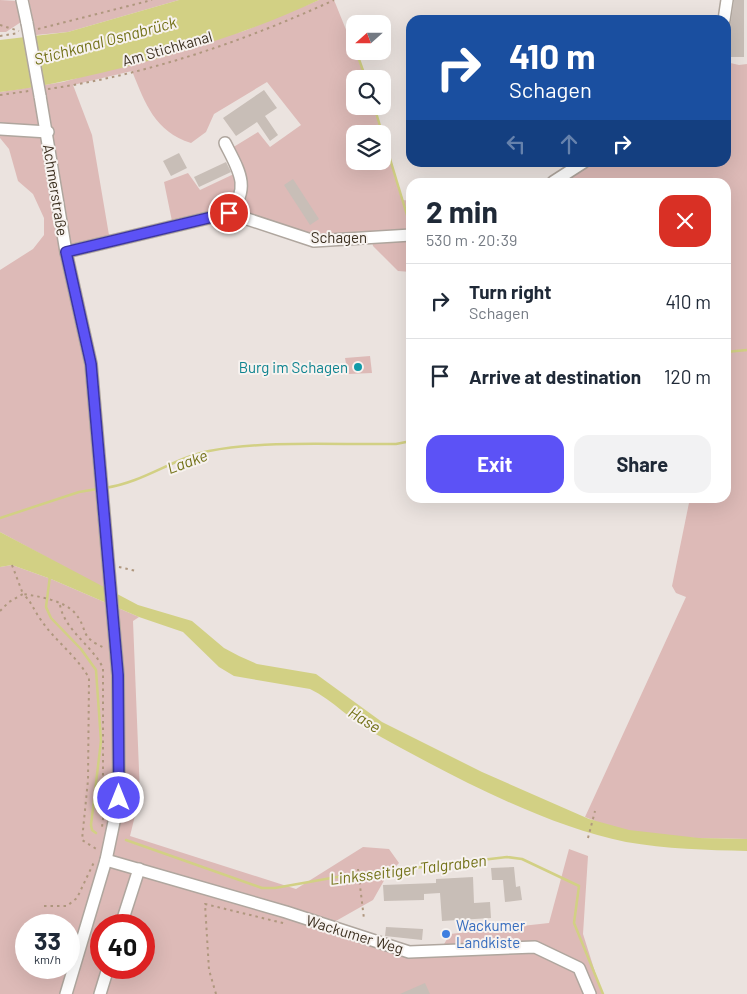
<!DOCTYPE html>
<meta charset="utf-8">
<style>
:root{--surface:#fff;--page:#f2f2f3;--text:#1f2937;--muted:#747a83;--line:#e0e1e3;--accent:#5c52f6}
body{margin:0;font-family:Barlow,sans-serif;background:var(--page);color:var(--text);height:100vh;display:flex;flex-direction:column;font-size:19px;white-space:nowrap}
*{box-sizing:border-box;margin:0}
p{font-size:16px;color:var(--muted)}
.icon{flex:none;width:28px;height:28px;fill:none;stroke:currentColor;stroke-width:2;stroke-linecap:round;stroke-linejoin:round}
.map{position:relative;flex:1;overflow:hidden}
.side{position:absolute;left:406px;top:178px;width:325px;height:325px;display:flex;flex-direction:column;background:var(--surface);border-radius:15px;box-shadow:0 5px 20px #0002}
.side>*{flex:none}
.guide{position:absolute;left:406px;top:15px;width:325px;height:152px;border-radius:15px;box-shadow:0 5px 20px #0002;background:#1a4fa0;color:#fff;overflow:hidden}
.needle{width:32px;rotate:249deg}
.fabs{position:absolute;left:346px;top:15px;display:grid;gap:10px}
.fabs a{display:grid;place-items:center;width:45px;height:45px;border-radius:10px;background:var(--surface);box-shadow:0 5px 20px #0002;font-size:25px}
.speed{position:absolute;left:15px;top:914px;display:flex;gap:10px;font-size:25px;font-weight:700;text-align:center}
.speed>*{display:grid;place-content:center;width:65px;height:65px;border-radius:50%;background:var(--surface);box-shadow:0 5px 20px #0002;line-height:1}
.speed small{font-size:12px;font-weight:400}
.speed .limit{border:8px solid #d22;background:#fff;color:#111}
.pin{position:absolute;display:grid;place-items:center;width:42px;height:42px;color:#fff;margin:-21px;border:2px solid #fff;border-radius:50%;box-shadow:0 1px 5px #0007}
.me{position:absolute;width:55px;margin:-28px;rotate:0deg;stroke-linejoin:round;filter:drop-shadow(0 0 4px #0008)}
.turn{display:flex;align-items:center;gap:18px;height:105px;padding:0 20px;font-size:22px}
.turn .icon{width:65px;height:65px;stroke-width:2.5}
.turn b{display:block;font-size:35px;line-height:42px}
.lanes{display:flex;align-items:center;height:48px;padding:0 20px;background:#0003;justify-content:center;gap:25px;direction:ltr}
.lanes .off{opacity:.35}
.round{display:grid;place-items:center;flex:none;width:52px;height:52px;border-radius:15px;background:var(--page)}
.headline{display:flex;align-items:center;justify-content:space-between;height:85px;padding:0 20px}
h1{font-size:30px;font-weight:700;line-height:38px}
.cta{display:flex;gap:10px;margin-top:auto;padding:10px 20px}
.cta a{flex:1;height:58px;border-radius:15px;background:var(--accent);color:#fff;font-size:20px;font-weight:700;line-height:58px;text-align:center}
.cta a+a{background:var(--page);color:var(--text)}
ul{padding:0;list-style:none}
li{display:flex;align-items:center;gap:15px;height:75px;padding:0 20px;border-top:1px solid var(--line)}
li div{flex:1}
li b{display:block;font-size:19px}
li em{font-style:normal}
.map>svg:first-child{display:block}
.green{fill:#ddbab7;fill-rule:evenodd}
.water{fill:#d2d084}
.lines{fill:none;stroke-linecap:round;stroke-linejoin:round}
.stream{stroke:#d2d084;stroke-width:2.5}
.building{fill:#c8beb7}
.minor-casing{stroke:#afa69e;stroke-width:14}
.path{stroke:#af977e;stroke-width:2;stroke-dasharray:2.5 4;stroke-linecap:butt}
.minor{stroke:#fff;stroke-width:11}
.minor-bridge-casing{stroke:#afa69e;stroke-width:14;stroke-linecap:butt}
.minor-bridge{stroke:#fff;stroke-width:11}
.route-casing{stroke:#3c35a0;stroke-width:12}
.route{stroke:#5c52f6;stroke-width:9}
.culture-dot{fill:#0f9aa8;stroke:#f7f2ef;stroke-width:2}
.shop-dot{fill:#3f7fe0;stroke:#f7f2ef;stroke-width:2}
.labels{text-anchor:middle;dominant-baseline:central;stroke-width:4;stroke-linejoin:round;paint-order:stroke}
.street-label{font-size:15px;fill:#3b2f1f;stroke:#f7f2ef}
.culture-label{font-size:15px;fill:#0d838f;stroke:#f7f2ef;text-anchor:end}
.shop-label{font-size:15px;fill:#366cbe;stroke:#f7f2ef;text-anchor:start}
.water-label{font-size:16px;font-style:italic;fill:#737218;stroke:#f7f2ef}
</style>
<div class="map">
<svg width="747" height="994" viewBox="0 0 747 994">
<rect width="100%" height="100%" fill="#ebe3df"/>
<!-- green -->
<g class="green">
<path d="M0 0 17 1 21 22 6 32H0Z"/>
<path d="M29 0H179L68 32 36 35Z"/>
<path d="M319 0H334L366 79H355V106H374L403 200 411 201V272L398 271 373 246 371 237 314 241 229 213 173 226 164 182 188 173 200 190 236 173 227 151 258 132 270 147 301 125 267 82 214 114 206 132 191 143C155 132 145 103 132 71L73 85 92 135 110 241 66 252 91 364 111 592 0 532V270L33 249 44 235V218L33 194 18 181 9 149 0 138V92L63 82 244 31ZM355 134H382V161H355Z"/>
<path d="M726 62 739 65 747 64V839C694 838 634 839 585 817L686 597 676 593 672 586 690 498H726V182H553L584 163 726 162Z"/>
<path d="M370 356 372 373 348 374 345 358Z"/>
<path d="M12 565 51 579 139 617 133 621 140 795 130 836 296 889 363 847 389 849 399 863 386 877 373 900 327 926 410 952 440 951 450 934 549 923 569 849 588 856 583 934 602 994H71L103 869 61 994H0V567ZM26 925H69V968H26ZM101 925H144V968H101Z"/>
</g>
<!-- water -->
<g class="water">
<path d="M179 0H319C251 32 179 54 105 72 70 80 36 88 0 92V40L68 32Z"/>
<path d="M0 532 138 605 192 621 224 648 239 656 257 664 316 674 382 722 482 772 589 819 629 830 699 838 747 839V851C707 850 666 849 626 842 544 826 446 773 372 732 350 720 333 700 310 689L234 676 219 667 183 632 139 617 51 579 12 565 0 567Z"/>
</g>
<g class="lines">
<!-- stream -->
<g class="stream">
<path d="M356 51 366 79"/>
<path d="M374 106 410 225"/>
<path d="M726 352 747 350"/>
<path d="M105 488C145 482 173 458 209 451 267 440 337 445 396 444L411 441"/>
<path d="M0 518 79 492 97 489"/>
<path d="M50 576 46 607 51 618 81 649 96 670 101 741 91 825 92 830 96 833"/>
<path d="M126 840 262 888H275L337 877 507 857 522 859 579 886 574 923 603 994"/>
</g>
</g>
<!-- building -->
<g class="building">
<path d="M734 0H744V57H728L727 27 731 21Z"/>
<path d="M264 90 277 108 265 116 278 135 270 141 257 122 236 136 223 118Z"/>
<path d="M179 153 187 168 171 176 163 161Z"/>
<path d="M226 162 231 172 199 187 194 177Z"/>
<path d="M293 179 319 219 310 225 284 185Z"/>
<path d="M514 867 516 887 520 886 522 900 505 902 503 880H492L491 868Z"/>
<path d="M473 877 474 903 490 902 491 918 442 921 440 893 424 894V900L384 901 383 885 436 883V879Z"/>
<path d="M386 927 423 929 422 940 385 936Z"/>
<path d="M425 983 430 994H400Z"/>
</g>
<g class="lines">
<defs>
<g id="minor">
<path d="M22 0 27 23"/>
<path d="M724 20 727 0"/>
<path d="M40 96 66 252 91 364 118 675 119 798 106 860 66 994"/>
<path d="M0 129 48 132"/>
<path d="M225 143C238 169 252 188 229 213"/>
<path d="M553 182 584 162"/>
<path d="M66 252 229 213 314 241 411 235"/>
<path d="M106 860 286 912 409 952 535 947 579 968 590 994"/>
<path d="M121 925 139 869"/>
<path d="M100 994 108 968"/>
</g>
</defs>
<!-- minor casing -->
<use href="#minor" class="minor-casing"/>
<!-- path -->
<g class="path">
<path d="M0 25 19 31"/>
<path d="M38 29 152 0"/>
<path d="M0 36 19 33"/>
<path d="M48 89C146 75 245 41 334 0"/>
<path d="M0 95 29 91"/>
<path d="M12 565 23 594C38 596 64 601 74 612 90 630 77 636 105 648"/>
<path d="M119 567 136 571"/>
<path d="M60 605C65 631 92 645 103 668V788L106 795 102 827"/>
<path d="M0 611 9 602 23 594C32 602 34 611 41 620 55 641 76 655 89 678L88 780 82 840 98 850"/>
<path d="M588 838 595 811"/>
<path d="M358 869 364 919"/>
<path d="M44 906H67L77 898 95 860"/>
<path d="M216 994 209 970 205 904 287 924"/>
</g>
<!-- minor -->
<use href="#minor" class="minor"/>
<defs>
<path id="minor-bridge" d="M27 23 40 96"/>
</defs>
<!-- minor-bridge casing -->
<use href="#minor-bridge" class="minor-bridge-casing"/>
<!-- minor-bridge -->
<use href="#minor-bridge" class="minor-bridge"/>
</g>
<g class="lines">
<defs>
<path id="route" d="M119 798 118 675 91 364 66 252 229 213"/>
</defs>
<!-- route casing -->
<use href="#route" class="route-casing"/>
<!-- route -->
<use href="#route" class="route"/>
</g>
<!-- markers -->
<circle class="culture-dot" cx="358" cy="367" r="5"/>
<circle class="shop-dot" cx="446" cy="934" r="5"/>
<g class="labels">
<!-- street labels -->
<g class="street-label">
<text transform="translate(167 48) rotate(-16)">Am Stichkanal</text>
<text transform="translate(56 190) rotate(81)">Achmerstraße</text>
<text x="339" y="237">Schagen</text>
<text transform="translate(355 934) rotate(17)">Wackumer Weg</text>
</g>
<!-- culture labels -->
<g class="culture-label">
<text x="348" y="367">Burg im Schagen</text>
</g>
<!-- shop labels -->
<g class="shop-label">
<text x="456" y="925">Wackumer<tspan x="456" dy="17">Landkiste</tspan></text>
</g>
<!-- water labels -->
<g class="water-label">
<text transform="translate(105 40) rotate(-15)">Stichkanal Osnabrück</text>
<text transform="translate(187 461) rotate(-20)">Laake</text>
<text transform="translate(365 719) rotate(32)">Hase</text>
<text transform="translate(408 869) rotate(-7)">Linksseitiger Talgraben</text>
</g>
</g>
</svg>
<div class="fabs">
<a><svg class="needle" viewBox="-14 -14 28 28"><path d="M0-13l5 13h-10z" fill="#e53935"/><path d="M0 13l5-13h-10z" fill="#747a83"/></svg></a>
<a><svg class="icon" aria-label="search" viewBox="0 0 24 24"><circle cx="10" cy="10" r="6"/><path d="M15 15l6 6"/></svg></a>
<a><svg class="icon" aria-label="layers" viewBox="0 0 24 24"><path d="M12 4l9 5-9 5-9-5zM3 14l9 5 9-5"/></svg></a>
</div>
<div class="speed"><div>33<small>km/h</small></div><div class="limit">40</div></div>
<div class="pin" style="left:229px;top:213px;background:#d93025"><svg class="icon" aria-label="arrive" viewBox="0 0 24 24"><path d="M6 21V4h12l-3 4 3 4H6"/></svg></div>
<svg class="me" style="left:119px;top:798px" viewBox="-20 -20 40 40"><circle r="17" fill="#5c52f6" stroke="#fff" stroke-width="3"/><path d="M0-11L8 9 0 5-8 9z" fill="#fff"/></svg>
<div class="guide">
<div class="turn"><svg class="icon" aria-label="right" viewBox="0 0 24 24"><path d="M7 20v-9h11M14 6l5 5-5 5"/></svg><div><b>410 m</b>Schagen</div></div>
<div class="lanes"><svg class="icon off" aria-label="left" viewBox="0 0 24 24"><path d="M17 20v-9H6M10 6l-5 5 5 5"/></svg><svg class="icon off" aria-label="ahead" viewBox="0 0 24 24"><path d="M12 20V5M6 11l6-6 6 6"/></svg><svg class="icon" aria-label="right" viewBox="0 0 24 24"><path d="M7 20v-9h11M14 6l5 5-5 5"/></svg></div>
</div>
<section class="side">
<div class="headline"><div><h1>2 min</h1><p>530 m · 20:39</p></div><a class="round" style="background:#d93025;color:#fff"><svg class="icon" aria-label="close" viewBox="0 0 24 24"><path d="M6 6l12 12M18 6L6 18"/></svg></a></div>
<ul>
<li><svg class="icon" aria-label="right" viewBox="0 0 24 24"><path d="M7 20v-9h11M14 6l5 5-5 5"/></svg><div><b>Turn right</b><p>Schagen</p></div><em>410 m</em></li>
<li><svg class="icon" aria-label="arrive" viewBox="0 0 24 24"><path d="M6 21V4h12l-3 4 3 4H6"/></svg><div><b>Arrive at destination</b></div><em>120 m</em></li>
</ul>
<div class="cta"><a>Exit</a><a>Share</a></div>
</section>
</div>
